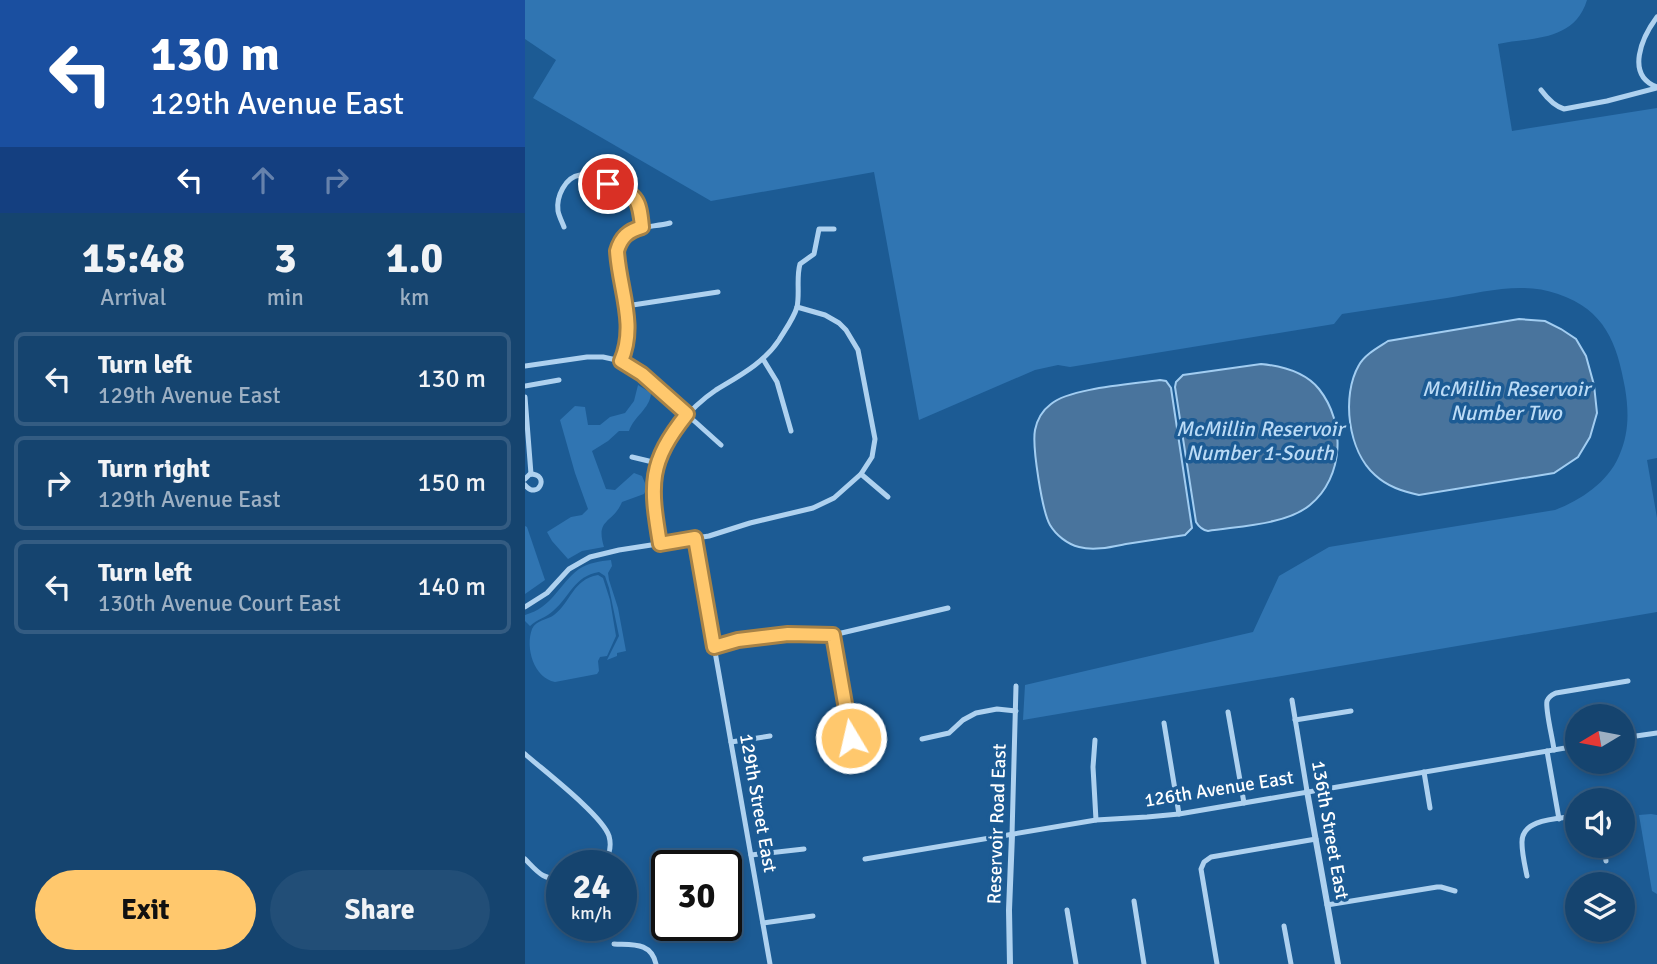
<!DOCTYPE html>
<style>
:root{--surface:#15446f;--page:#224e77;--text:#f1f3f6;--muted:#9db0c3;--line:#345c82;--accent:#ffc86d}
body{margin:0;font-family:Signika,sans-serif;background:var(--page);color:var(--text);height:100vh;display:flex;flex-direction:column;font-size:26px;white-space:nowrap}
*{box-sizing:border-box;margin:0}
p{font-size:23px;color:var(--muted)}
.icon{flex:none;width:38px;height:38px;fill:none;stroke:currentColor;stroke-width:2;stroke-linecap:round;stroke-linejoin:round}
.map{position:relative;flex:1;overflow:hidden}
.sheet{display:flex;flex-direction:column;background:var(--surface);width:525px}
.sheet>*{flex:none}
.banner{background:#1a4fa0;color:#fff;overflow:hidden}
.needle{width:46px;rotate:260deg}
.buttons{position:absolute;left:1040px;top:704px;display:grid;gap:14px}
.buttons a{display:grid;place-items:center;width:70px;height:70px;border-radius:50%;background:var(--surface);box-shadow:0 4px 10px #0003,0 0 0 2px var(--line);font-size:35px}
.speed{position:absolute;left:21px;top:850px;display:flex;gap:14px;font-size:35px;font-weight:700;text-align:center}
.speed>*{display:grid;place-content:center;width:91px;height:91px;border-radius:50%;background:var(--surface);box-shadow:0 4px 10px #0003,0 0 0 2px var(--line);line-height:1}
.speed small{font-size:18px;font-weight:400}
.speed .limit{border:4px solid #111;border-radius:10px;background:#fff;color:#111}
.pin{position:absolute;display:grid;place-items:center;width:60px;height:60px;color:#fff;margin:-30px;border:4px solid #fff;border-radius:50%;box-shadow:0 2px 7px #0007}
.me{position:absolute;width:77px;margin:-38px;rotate:351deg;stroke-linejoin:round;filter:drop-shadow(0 0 5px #0008)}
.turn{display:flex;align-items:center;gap:24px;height:147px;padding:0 35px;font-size:32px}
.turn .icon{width:91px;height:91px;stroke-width:2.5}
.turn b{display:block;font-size:49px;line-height:60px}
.lanes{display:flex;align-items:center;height:66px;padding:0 35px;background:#0003;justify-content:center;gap:35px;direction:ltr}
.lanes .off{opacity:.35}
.eta{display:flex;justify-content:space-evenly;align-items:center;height:119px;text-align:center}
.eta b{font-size:42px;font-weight:700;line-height:49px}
.cta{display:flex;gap:14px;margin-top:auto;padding:14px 35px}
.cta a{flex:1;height:80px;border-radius:42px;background:var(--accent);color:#111;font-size:28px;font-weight:700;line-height:80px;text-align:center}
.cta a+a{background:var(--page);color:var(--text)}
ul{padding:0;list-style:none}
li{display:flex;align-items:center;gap:21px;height:94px;margin:0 14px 10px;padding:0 21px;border:4px solid var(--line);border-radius:10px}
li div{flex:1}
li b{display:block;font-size:26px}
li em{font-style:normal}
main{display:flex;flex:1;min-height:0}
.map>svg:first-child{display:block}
.green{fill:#3075b2}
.water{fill:#49749d;stroke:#a2cdf1;stroke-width:2}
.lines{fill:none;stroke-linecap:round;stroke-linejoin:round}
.minor{stroke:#aed1ef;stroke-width:5}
.tertiary{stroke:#aed1ef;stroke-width:6}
.route-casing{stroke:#a68247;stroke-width:18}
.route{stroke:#ffc86d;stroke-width:12}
.labels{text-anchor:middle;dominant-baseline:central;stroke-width:7;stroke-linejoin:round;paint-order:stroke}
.street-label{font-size:19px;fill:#fff;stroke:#1c5b94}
.water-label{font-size:21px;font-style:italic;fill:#bbdbf6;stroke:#1c5b94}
</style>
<main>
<section class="sheet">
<div class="banner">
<div class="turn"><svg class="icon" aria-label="left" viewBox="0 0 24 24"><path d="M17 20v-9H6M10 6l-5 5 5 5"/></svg><div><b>130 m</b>129th Avenue East</div></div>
<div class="lanes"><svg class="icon" aria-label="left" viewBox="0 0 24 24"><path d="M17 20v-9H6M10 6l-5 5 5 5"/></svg><svg class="icon off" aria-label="ahead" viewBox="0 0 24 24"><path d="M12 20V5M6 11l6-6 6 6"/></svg><svg class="icon off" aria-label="right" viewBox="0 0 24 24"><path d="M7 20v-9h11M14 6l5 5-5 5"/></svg></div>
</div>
<div class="eta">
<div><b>15:48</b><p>Arrival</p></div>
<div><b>3</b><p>min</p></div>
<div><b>1.0</b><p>km</p></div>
</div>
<ul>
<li><svg class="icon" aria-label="left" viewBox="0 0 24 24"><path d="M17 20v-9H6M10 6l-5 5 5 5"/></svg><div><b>Turn left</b><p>129th Avenue East</p></div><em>130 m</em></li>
<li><svg class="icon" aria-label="right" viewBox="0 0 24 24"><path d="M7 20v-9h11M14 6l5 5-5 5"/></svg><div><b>Turn right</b><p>129th Avenue East</p></div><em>150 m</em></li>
<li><svg class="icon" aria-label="left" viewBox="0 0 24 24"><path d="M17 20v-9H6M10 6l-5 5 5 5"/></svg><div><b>Turn left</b><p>130th Avenue Court East</p></div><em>140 m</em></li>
</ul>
<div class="cta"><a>Exit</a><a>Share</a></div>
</section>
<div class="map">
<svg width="1132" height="964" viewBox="0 0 1132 964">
<rect width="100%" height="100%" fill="#1c5b94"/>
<!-- green -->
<g class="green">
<path d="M0 0H1062C1049 42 1007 37 973 44L987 131 1132 108V458L1122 460 1132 518V612L498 720 500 685 728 632 754 576 804 547 1030 510C1056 500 1083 482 1094 456 1104 434 1104 412 1100 388 1092 343 1080 310 1033 294 997 281 958 292 922 298 887 303 852 309 817 314L809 324 545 367 533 365 510 370 394 420 349 172 186 201 8 98 31 60 0 39Z"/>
<path d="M113 385 126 393C125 409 109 416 104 431H94L83 441 67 451 81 489 90 490 109 473 117 476 122 488 119 494 97 502C88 524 70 518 79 547L57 551 43 559 27 541 22 532 46 517 57 515 63 509 50 473 35 420 50 406 60 407 63 425H75L85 417 100 413 109 401Z"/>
<path d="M0 526 2 527 20 580 0 594Z"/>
<path d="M86 560 87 566 83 573 84 580 93 608 101 651 92 653V656L82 660 94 636 84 588 80 576 74 572C49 576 45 597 28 611 21 618 12 619 5 626L0 621V615C28 607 33 585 54 569 63 563 75 561 86 560Z"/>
<path d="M73 575 78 578 85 600 91 636 82 656 75 657 73 661 74 671 72 674 30 682C9 678 0 648 7 629 11 620 22 620 29 615 47 601 47 580 73 575Z"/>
<path d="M1126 814 1132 815V894L1127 891 1114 815Z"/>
</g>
<!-- water -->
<g class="water">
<path d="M994 319 1020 321 1036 329 1051 339 1061 356 1069 385 1072 413 1065 437 1053 457 1029 473 894 495C877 491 863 487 850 475 823 451 816 396 834 365 840 354 854 347 863 341Z"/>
<path d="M736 364C757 366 780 372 794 389 821 423 819 477 785 505 761 525 713 526 683 531 677 530 674 527 671 522L650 387 651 382 658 375Z"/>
<path d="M635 380 641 381 646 388 667 528 660 535C640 538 621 541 601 544 586 547 569 551 554 547 542 544 531 535 525 525 517 511 507 446 510 430 512 420 518 410 526 404 545 388 609 384 635 380Z"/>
</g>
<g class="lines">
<!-- minor -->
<g class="minor">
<path d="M1132 17C1117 37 1100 75 1132 87"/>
<path d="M1016 90C1022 98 1029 106 1039 109L1082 101 1132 88"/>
<path d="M39 227C37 222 34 216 33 211 31 197 40 177 55 175L106 194 113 202 117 227"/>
<path d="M101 306 193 292"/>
<path d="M272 307 300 315 314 323 321 330 333 350 350 439 347 457 336 474 363 497"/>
<path d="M238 359 252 382 266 431"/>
<path d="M96 361C112 328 97 288 92 254 97 223 122 229 145 223"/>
<path d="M0 366 62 357H78L96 361 117 374 196 445"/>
<path d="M0 386 34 380"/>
<path d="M0 397 6 474"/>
<path d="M107 457 132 463"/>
<path d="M0 479 5 474C26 474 13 501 0 485"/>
<path d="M170 538 245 964"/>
<path d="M136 544C128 499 122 465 152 426 164 412 176 400 191 390 214 376 239 363 254 340 260 330 269 318 272 307 275 293 271 278 275 264L289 254 294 229H309"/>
<path d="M0 607 22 593 44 569 65 557 94 550 184 536 225 523 288 508 309 498 336 474"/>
<path d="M308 635 326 738"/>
<path d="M189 647 213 641 263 634 308 635 423 608"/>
<path d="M767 700 782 791"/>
<path d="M703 712 719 803"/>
<path d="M770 720 826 711"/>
<path d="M639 723 654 814"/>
<path d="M1097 738 1132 733"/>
<path d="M397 739 424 733 438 720 451 713 472 709 491 711"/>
<path d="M570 740 568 767 571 820"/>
<path d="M206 742 245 736"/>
<path d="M1029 750C1028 740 1020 709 1022 701 1024 696 1027 695 1031 693L1103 681"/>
<path d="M1022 751 1034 819"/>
<path d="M0 754C18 770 77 815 84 836 87 847 84 858 75 866"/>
<path d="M899 772 905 808"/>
<path d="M487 835 491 686"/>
<path d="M1078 845 1081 861"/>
<path d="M226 855 279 849"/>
<path d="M0 859C12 871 18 881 37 878"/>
<path d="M340 859 571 820 622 817 654 814 1052 746"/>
<path d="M1002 876C1000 866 997 854 997 843 996 818 1034 819 1052 816"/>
<path d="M609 901 619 964"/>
<path d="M802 905 912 887H916L930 891"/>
<path d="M542 910 551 964"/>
<path d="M238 923 288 916"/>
<path d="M759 926 766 964"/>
<path d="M89 944C108 945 126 942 131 964"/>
<path d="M692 964 676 869 679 862 686 857 791 839"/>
</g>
<!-- tertiary -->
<g class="tertiary">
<path d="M782 791 813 964"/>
<path d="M485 964 484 910 487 835"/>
</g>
</g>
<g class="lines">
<defs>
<path id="route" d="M83 184C112 195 114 197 117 227 103 231 96 237 92 251 94 288 112 325 96 361L117 374 162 414C123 463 125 484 135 544L170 538 189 647 213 640 263 634 308 635 326 738"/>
</defs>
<!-- route casing -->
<use href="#route" class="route-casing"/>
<!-- route -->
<use href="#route" class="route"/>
</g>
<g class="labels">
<!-- street labels -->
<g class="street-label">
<text transform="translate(694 789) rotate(-9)">126th Avenue East</text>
<text transform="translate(233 803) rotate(80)">129th Street East</text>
<text transform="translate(472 824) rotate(-88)">Reservoir Road East</text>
<text transform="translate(805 830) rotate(80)">136th Street East</text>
</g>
<!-- water labels -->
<g class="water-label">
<text x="981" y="389">McMillin Reservoir<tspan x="981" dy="24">Number Two</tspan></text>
<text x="735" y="429">McMillin Reservoir<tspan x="735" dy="24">Number 1-South</tspan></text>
</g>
</g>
</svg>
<div class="buttons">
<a><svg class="needle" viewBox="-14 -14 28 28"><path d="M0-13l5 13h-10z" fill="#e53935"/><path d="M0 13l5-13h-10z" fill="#9db0c3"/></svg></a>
<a><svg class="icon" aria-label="sound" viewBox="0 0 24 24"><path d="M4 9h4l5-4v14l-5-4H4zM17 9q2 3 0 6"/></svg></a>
<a><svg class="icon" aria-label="layers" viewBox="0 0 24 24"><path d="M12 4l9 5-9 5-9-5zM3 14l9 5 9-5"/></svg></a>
</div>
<div class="speed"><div>24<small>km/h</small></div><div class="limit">30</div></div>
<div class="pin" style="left:83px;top:184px;background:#d93025"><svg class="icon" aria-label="arrive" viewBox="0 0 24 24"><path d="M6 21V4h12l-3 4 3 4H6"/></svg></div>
<svg class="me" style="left:326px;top:738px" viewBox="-20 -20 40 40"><circle r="17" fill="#ffc86d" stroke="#fff" stroke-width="3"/><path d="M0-11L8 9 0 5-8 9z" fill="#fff"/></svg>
</div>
</main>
